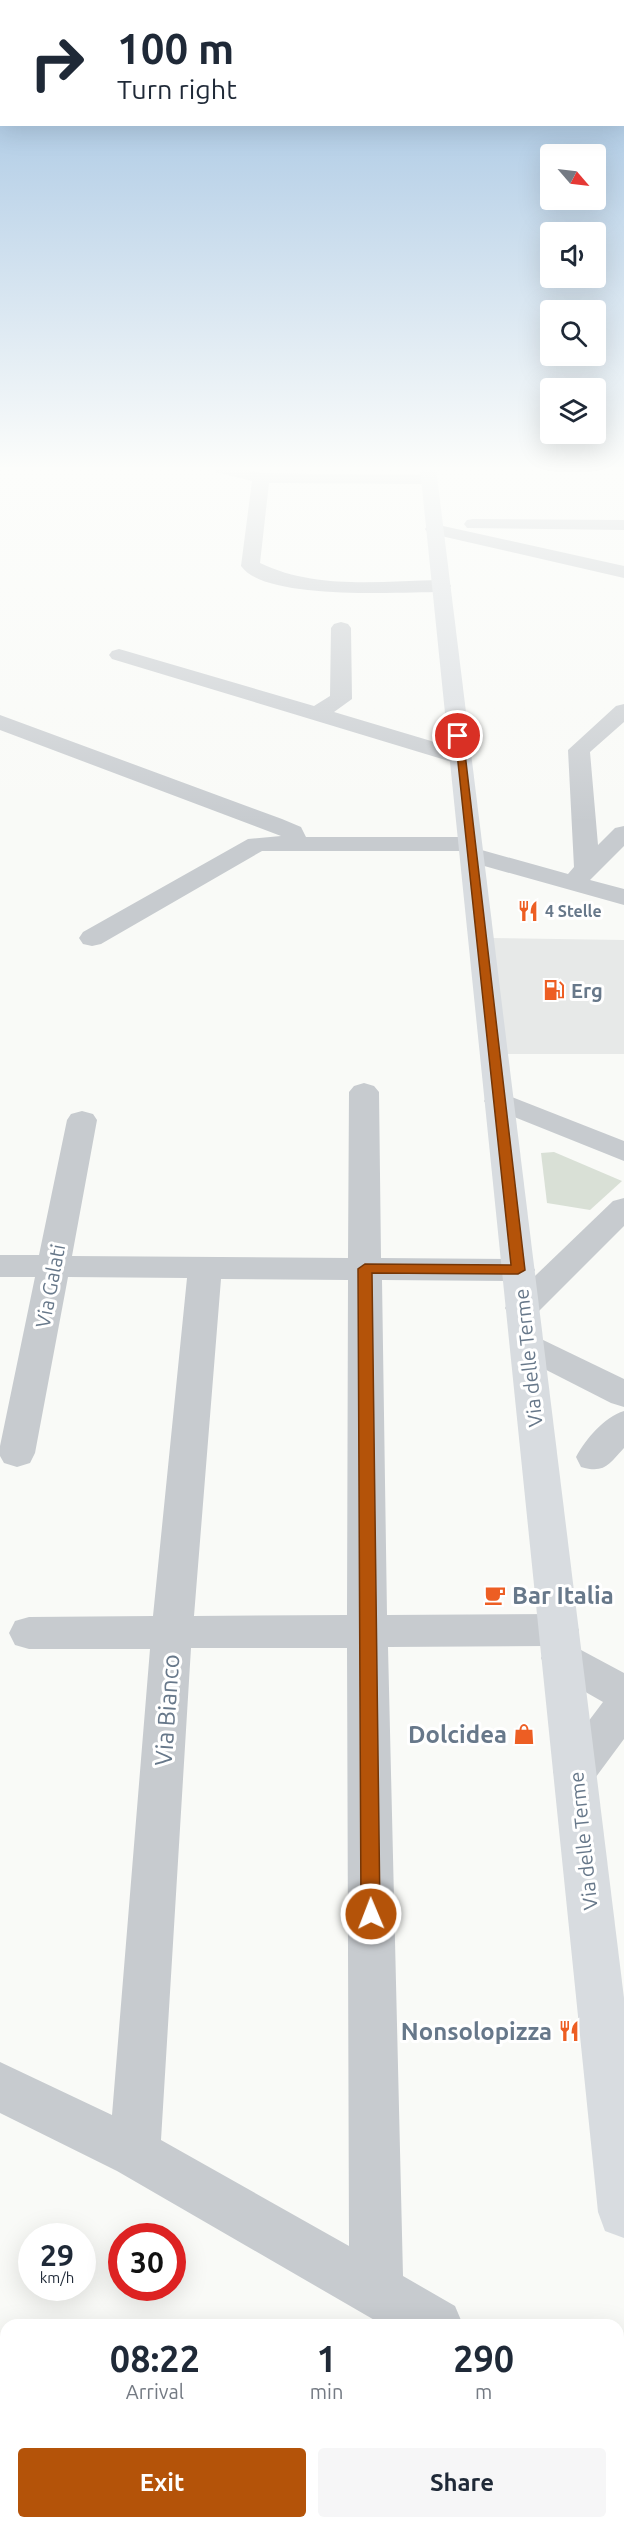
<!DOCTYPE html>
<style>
:root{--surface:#fff;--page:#f6f6f7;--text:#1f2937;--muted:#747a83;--accent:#b45309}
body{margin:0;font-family:Ubuntu,sans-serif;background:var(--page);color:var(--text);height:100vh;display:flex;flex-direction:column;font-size:22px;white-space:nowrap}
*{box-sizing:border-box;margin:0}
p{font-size:20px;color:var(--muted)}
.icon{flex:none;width:33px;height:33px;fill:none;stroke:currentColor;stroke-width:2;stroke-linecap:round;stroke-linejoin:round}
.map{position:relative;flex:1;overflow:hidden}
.sheet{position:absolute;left:0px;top:2319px;width:624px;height:210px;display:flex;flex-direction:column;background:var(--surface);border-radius:18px 18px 0 0;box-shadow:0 6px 24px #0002}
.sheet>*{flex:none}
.guide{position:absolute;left:0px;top:0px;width:624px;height:126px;box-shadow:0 6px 24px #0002;background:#fff;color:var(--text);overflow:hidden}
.needle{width:39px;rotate:118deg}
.controls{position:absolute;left:540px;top:144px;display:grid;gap:12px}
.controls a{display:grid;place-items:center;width:66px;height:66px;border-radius:6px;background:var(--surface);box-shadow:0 6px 24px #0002;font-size:30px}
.speed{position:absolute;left:18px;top:2223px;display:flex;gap:12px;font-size:30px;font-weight:700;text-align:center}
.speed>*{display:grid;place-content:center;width:78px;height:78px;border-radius:50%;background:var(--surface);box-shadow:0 6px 24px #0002;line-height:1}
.speed small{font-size:15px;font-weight:400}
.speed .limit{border:9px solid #d22;background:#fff;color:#111}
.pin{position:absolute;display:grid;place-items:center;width:51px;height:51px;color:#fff;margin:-26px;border:3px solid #fff;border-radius:50%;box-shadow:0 2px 6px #0007}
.me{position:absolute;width:66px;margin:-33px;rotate:359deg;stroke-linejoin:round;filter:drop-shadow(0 0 4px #0008)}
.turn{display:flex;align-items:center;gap:21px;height:126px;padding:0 18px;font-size:27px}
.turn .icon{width:78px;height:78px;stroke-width:2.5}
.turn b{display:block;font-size:42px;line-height:51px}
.eta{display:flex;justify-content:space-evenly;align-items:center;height:102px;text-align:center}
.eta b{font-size:36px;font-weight:700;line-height:42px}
.primary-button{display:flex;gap:12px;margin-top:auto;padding:12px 18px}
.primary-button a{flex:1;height:69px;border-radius:6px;background:var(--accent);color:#fff;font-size:24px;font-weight:700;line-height:69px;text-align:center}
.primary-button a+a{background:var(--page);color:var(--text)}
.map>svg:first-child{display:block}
.built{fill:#e7e9e8}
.green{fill:#d9e0d6}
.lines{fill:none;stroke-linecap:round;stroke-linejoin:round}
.street{fill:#c7cbcf;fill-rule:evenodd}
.secondary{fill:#d8dce0;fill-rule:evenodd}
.route{fill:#b45309;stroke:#753606;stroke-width:1.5}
.labels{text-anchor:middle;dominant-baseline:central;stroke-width:6;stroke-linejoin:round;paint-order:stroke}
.far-poi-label{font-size:16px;font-weight:bold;fill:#67788a;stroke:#fff;text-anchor:start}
.poi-label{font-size:20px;font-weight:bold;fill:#67788a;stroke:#fff;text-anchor:start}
.street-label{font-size:20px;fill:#67788a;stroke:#fff}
.near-poi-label{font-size:24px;font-weight:bold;fill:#67788a;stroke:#fff;text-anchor:end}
.near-street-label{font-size:24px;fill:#67788a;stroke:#fff}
</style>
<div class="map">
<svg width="624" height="2529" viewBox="0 0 624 2529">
<rect width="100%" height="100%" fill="#f9faf7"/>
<!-- built -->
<path class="built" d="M491 938 624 940V1054H501Z"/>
<!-- green -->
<path class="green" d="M554 1152 622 1181 590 1210 547 1203 541 1153Z"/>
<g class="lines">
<!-- street -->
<g class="street">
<path d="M213 468H241L261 473 435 475 437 479 435 483 429 484 269 483 260 563C316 590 381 581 441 580L448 582 451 586 448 590 441 592C401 592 265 601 241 566L252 481 215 472Z"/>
<path d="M473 519 624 520V530L467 528 464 524 467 520Z"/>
<path d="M434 524 624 566V578L428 533 425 529 428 525Z"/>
<path d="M341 622 348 624 351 628 352 699 334 712 468 752 471 757 468 762 460 764 452 762 112 659 109 655 112 651 119 649 126 651 314 706 330 696 331 628 334 624Z"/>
<path d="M624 704V722L590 752 598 845 615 828 624 826V846L590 880 624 889V905L463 860 460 855 462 851H262L101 944 92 946 83 944 79 938 83 932 248 839 281 836 0 730V715L282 819 301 827 306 837H470L479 839 482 844 478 849 568 874 574 867 568 750 616 706Z"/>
<path d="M364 1083 374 1086 379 1092 381 1258 518 1259 530 1262 535 1270 530 1278 518 1281 382 1280 387 1615 559 1614 573 1618 579 1630 573 1642 568 1643 624 1673V1739L590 1785 575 1791 560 1785 553 1772 560 1759 603 1702 547 1670 541 1658 547 1646 388 1647 403 2276 455 2306 463 2325H383L117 2171 0 2113V2062L112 2115 150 1649H29L15 1645 9 1633 15 1621 29 1617 153 1616 187 1278 68 1277 35 1453 30 1463 17 1467 4 1463 0 1456V1446L35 1277H0V1255H39L67 1120 71 1114 82 1111 93 1114 97 1120 72 1256 348 1258 349 1092 354 1086ZM221 1279 348 1280 347 1615 194 1616ZM191 1648H347L349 2246 161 2140Z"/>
<path d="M499 1092 624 1141V1161L489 1107 484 1101 489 1095Z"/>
<path d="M624 1198V1226L534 1316 522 1319 510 1316 505 1308 510 1300 613 1201Z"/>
<path d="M527 1334 539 1338 624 1379V1407L611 1403 515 1354 510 1346 515 1338Z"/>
<path d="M624 1411V1448C609 1464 605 1474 581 1467L576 1457C586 1439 604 1417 624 1411Z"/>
<path d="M618 2401 624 2403V2461L618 2459Z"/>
</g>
<!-- secondary -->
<path class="secondary" d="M420 468H436L624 1998V2238L605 2231 598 2212Z"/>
</g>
<!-- sky -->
<linearGradient id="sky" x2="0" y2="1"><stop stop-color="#99bddf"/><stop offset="0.57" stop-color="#fcfdfb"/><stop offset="1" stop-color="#fcfdfb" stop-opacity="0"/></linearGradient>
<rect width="624" height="822" fill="url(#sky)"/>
<!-- route -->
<path class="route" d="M455 734 463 736 525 1270 518 1274 372 1273 380 1914 378 1920 371 1923 364 1920 361 1914 358 1269 365 1264 511 1265Z"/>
<!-- icons -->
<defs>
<symbol id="restaurant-bare" viewBox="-9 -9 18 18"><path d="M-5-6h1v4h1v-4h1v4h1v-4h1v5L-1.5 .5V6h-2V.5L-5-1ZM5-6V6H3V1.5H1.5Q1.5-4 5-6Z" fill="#ed5e23" stroke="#fff" stroke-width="2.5" paint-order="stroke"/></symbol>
<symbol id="fuel-bare" viewBox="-9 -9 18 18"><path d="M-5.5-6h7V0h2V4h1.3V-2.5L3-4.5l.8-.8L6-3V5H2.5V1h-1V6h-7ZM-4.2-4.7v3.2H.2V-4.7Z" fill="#ed5e23" stroke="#fff" stroke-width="2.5" paint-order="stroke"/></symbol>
<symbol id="cafe-bare" viewBox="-9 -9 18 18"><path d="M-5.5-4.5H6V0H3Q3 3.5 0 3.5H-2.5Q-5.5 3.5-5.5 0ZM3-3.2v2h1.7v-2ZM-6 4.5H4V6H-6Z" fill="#ed5e23" stroke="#fff" stroke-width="2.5" paint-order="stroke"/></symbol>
<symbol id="shop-bare" viewBox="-9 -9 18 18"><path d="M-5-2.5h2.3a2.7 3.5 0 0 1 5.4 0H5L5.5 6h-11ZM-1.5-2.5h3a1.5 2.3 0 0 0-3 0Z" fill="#ed5e23" stroke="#fff" stroke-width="2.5" paint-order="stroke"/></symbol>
</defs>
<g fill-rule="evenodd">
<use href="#restaurant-bare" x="513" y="896" width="30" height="30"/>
<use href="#fuel-bare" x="539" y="975" width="30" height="30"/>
<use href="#cafe-bare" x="480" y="1580" width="30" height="30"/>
<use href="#shop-bare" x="509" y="1719" width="30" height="30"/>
<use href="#restaurant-bare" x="554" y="2016" width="30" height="30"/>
</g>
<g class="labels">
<!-- far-poi labels -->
<g class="far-poi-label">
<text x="545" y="911">4 Stelle</text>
</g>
<!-- poi labels -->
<g class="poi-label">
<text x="571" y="990">Erg</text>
</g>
<!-- street labels -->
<g class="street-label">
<text transform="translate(50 1286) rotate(-79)">Via Galati</text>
<text transform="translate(528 1358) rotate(-96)">Via delle Terme</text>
<text transform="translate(583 1841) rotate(-96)">Via delle Terme</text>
</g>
<!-- near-poi labels -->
<g class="near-poi-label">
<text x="512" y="1595" text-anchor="start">Bar Italia</text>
<text x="507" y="1734">Dolcidea</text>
<text x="552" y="2031">Nonsolopizza</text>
</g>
<!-- near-street labels -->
<g class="near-street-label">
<text transform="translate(167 1710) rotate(-86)">Via Bianco</text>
</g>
</g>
</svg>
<div class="controls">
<a><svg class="needle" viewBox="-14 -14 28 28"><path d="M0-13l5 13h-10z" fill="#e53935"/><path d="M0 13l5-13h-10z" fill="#747a83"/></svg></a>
<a><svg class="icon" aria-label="sound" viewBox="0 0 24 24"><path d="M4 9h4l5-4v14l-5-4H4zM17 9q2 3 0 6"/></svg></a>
<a><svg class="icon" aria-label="search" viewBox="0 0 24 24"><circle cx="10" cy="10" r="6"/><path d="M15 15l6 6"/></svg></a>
<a><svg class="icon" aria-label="layers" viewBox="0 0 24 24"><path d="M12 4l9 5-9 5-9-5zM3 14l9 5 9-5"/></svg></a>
</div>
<div class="speed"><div>29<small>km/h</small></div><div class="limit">30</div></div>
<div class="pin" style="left:458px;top:736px;background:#d93025"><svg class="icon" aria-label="arrive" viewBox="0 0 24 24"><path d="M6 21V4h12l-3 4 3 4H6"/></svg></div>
<svg class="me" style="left:371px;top:1914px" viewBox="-20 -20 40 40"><circle r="17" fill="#b45309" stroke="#fff" stroke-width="3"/><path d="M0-11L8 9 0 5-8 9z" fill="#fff"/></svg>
<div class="guide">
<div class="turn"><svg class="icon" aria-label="right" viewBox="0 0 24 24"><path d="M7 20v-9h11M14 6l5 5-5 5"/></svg><div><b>100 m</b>Turn right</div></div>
</div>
<section class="sheet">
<div class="eta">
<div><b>08:22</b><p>Arrival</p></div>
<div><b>1</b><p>min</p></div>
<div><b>290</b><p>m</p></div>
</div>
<div class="primary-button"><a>Exit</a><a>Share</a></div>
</section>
</div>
